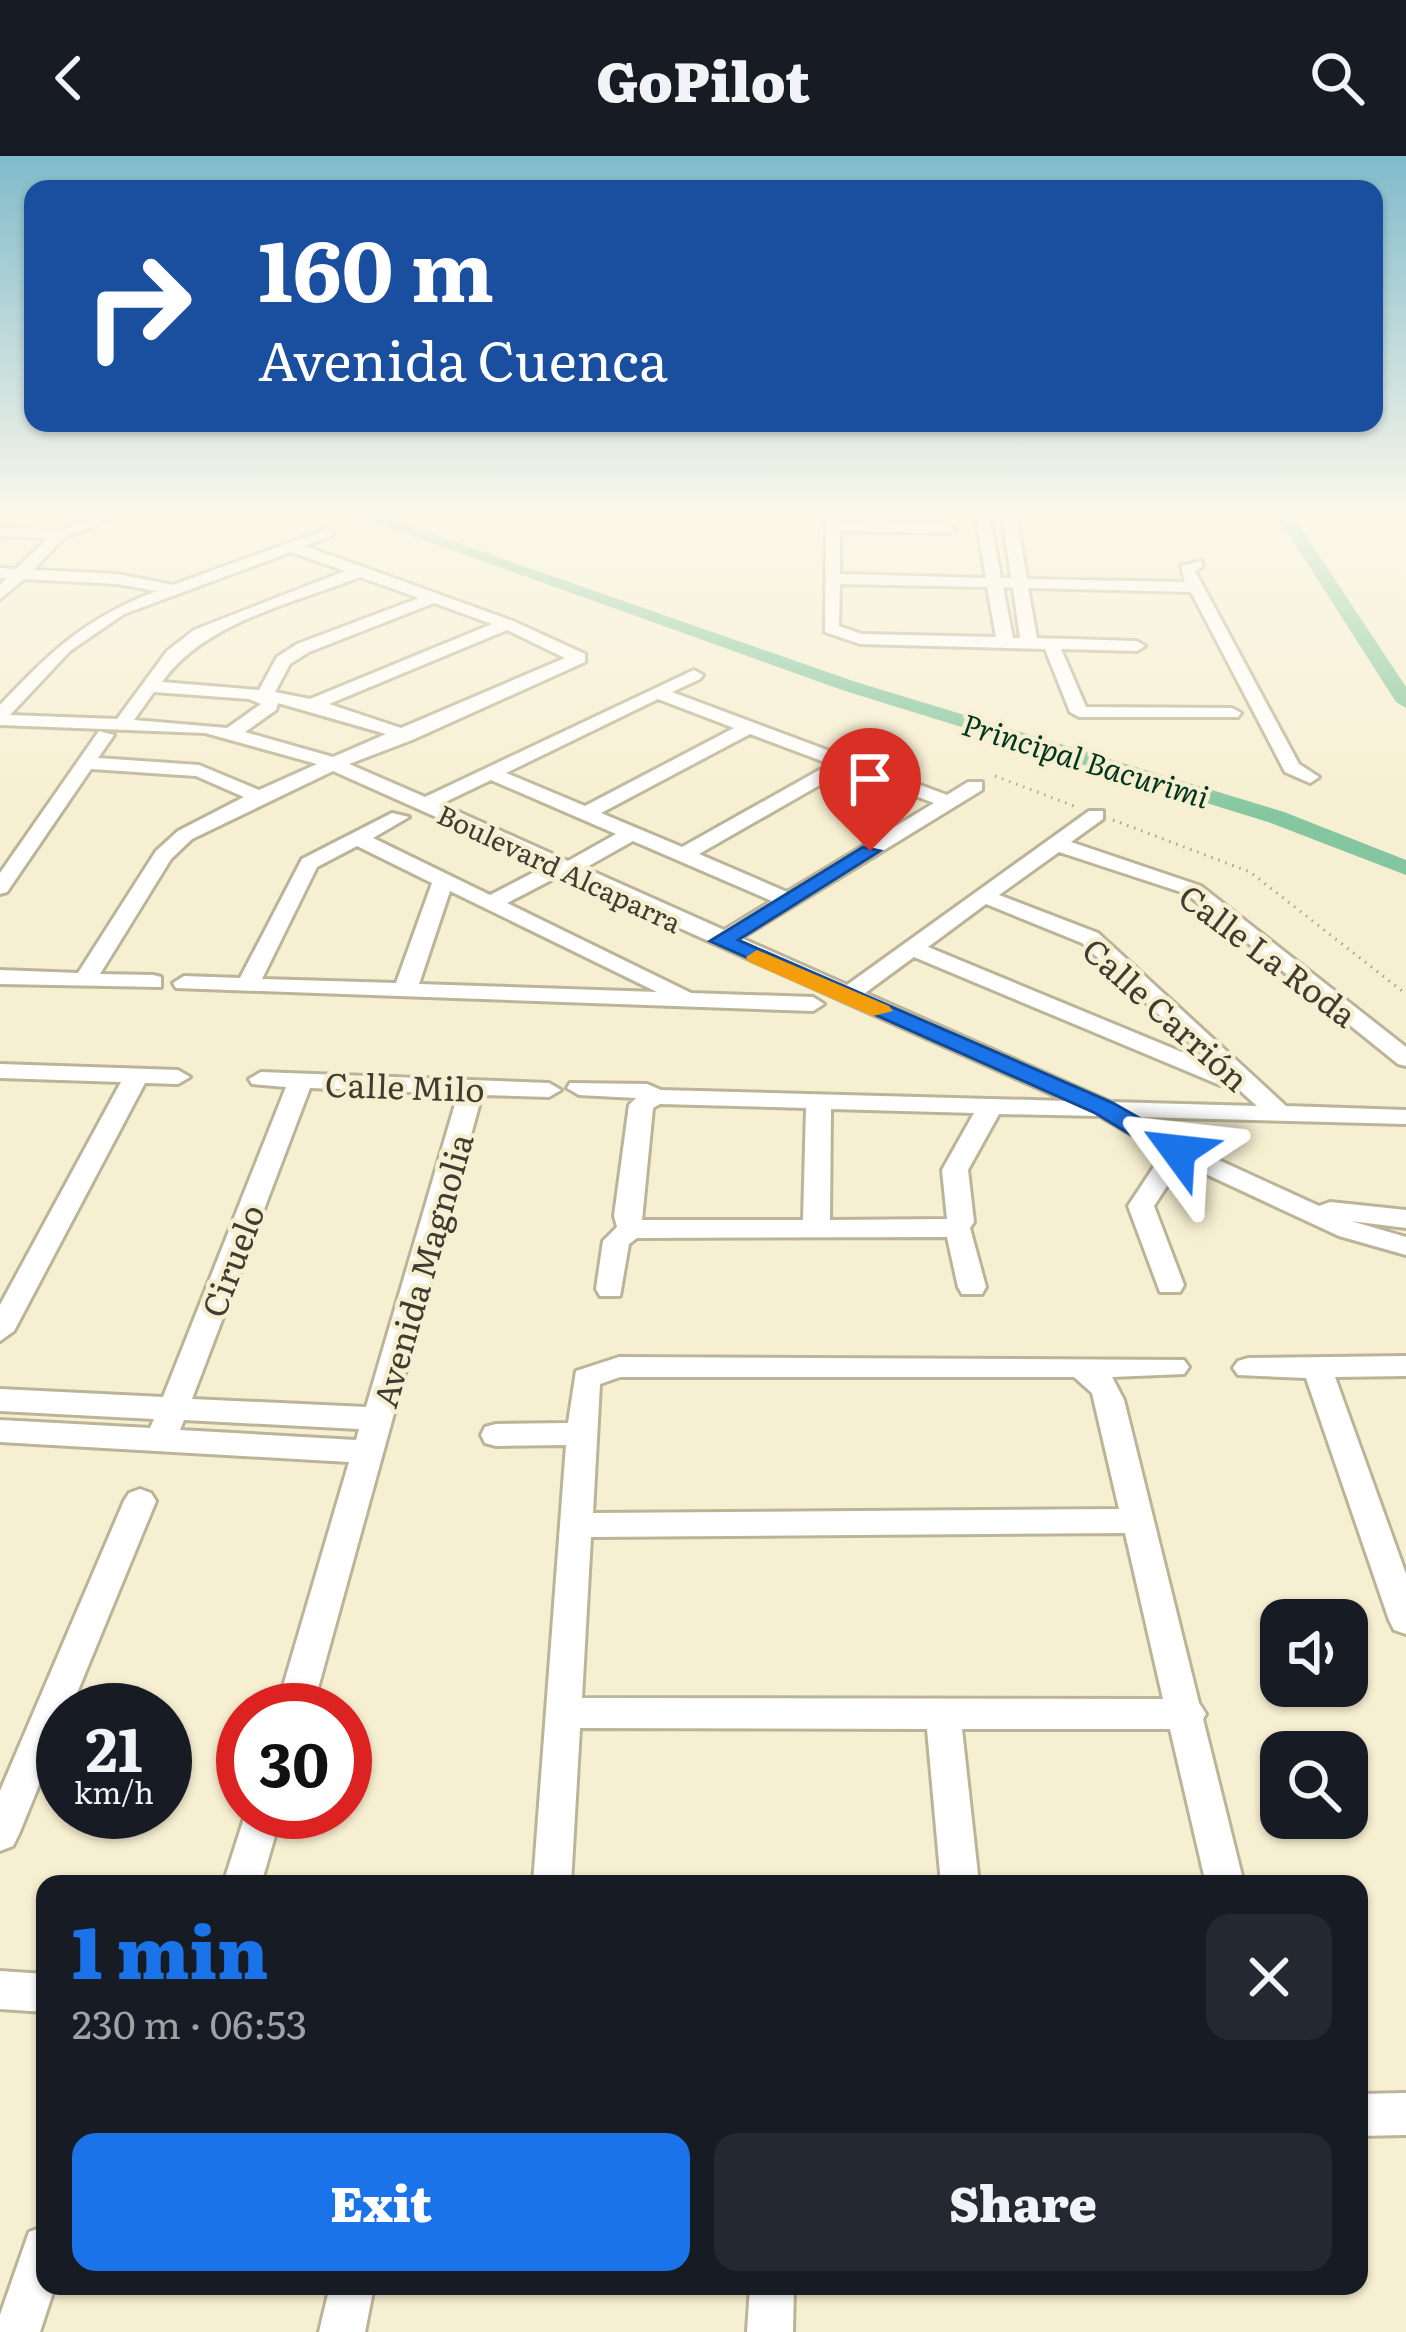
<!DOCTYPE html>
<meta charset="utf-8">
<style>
:root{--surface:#171b24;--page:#242831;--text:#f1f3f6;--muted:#9ea1a6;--accent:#1a73e8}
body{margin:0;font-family:Literata,serif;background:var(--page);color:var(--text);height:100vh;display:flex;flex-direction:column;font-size:45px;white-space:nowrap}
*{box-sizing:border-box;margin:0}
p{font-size:39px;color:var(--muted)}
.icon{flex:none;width:66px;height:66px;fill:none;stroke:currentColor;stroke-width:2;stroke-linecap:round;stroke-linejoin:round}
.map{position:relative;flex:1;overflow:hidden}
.sheet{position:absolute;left:36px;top:1719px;width:1332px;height:420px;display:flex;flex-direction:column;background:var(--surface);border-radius:24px;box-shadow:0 3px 9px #0004}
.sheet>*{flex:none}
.hud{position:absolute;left:24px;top:24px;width:1359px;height:252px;border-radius:24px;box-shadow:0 3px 9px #0004;background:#1a4fa0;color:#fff;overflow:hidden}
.fabs{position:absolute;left:1260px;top:1443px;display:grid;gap:24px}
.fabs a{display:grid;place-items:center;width:108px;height:108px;border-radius:24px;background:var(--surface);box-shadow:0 3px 9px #0004;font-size:60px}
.speed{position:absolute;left:36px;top:1527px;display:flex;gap:24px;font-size:60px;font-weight:700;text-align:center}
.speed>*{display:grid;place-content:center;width:156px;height:156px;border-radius:50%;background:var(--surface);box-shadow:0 3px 9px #0004;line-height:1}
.speed small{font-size:30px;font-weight:400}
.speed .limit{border:18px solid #d22;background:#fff;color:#111}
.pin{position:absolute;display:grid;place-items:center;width:102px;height:102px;color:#fff;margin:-123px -51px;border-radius:50% 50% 50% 0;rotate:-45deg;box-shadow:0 0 12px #0007}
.pin .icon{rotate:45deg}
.me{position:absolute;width:132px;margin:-66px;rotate:300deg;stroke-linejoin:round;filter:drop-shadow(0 0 9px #0008)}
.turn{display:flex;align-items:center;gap:42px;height:252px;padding:0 36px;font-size:54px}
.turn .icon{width:156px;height:156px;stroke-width:2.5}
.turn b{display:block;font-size:84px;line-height:102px}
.round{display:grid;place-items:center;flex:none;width:126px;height:126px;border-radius:24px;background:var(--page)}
.summary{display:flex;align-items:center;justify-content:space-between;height:204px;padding:0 36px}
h1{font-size:72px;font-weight:800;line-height:90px;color:var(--accent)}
.button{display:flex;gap:24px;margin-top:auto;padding:24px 36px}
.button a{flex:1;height:138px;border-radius:24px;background:var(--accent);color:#fff;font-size:48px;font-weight:800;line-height:138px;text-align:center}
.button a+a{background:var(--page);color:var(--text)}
header{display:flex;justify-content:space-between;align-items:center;height:156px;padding:0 36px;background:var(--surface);font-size:54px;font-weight:800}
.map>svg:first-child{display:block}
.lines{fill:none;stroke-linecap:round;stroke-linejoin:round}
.canal{fill:#84c69f;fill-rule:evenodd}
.street-casing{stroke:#bcb498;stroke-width:6}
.path{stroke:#a9a38d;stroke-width:3;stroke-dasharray:1.5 6;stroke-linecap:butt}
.street{fill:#fff;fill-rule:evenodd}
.route{fill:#1a73e8;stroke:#114b97;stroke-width:3}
.slow{fill:#f59e0b}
.labels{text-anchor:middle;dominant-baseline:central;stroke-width:9;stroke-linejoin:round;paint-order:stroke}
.far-street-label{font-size:27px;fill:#403c31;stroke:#f7efd1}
.far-water-label{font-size:30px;font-style:italic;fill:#00361e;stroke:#f7efd1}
.street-label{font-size:33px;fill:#403c31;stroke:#f7efd1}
</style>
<header><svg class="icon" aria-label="back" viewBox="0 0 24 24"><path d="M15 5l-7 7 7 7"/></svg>GoPilot<svg class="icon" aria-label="search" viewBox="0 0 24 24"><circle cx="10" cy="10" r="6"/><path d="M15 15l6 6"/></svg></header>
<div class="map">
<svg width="1406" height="2176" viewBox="0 0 1406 2176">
<rect width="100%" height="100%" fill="#f7efd1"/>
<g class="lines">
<!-- canal -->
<g class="canal">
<path d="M348 357H371L856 526 1284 656 1406 704V719L1268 666 842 534Z"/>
<path d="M1275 357H1291L1406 531V552L1396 546Z"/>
</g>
<defs>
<g id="street">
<path d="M107 357H128L65 381 33 414 117 418 173 429 327 373 334 377 332 380 305 390 513 465 585 498V506L412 584 349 608 425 641 694 514 703 519 700 523 672 536 947 639 968 626H982V634L741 782 847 829 1089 655H1103V663L1071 686 1201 730 1406 891V910L1398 908 1187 738 1059 696 999 739 1098 777 1286 950 1406 954V968L1138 961 1186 989 1319 1050 1330 1046 1406 1054V1072L1351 1065 1406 1081V1099L1339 1080 1182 1007 1154 1050 1184 1129 1180 1136H1160L1128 1050 1163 997 1100 960 999 958 968 1014 974 1066 970 1072 986 1131 982 1138H962L958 1131 947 1081 637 1082 629 1088 620 1140H600L596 1133 603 1085 617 1071 614 1060 629 949 636 942 579 939 567 932 570 927 647 928 661 934 1067 945 561 719 507 747 691 837 813 841 824 848 813 855 176 832 173 827 184 820 240 822 302 703 392 657 409 661 373 682 490 739 546 710 333 615 192 683 171 703 100 818 153 819 161 821V831L0 828V814L78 817 156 695 178 675 244 641 196 620 91 613 7 736 0 738V717L99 575 114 579 98 602 199 609 259 634 317 608 205 577 0 569V549C51 495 87 461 157 435L117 428 24 423 0 443V429L7 422H0V412L16 413 48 382 0 380V372L59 374ZM291 396 345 415 194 474 167 495 117 563 10 559 70 495 124 458ZM360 421 419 442 297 488 277 501 259 534 162 526C206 465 292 448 360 421ZM434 447 492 468 310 543 275 536 290 508 309 496ZM507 474 565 502 401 572 329 548ZM154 536 249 543 261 548 227 572 134 564ZM658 543 734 572 585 650 506 617ZM278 547 386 578 333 601 245 576 276 554ZM750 578 830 608 682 691 601 657ZM846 614 934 647 787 736 699 698ZM491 624 616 678 568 705 441 648ZM633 685 772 745 724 774 585 712ZM357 690 432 727 396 827 262 823 317 711ZM450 735 657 836 419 828ZM986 748 1082 787 1213 909 928 791ZM914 801 1220 929 1235 930 1257 950 1110 946 865 837ZM660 948 806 952 803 1064H642L653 952ZM831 953 974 957 942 1014 947 1063 830 1064Z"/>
<path d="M826 357H840V366L948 369 955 373 948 377 840 375V418L986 422 975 357H989L1001 422H1011L1002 357H1016L1027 423 1185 426 1181 410 1202 405V411L1195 415 1299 608 1319 621 1310 627 1285 616 1191 436 1028 432 1037 482 1137 485 1145 490 1137 495 1061 493 1086 551 1232 552 1241 557 1238 561H1079L1070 556 1045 493 860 488 825 476ZM840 428 987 431 996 481 862 478 839 470ZM1003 431 1013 432 1020 482H1013Z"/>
<path d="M1392 357H1406V368Z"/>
<path d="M0 908 178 914 190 921 178 928 145 927 14 1175 0 1185V1149L121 926 0 922Z"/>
<path d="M261 916 549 927 561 934 549 941 482 939 312 1554H276L349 1306 0 1286V1264L150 1272 154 1263 0 1255V1233L163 1241 286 931 252 928 249 923ZM310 932 458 938 366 1251 192 1243ZM184 1264 359 1273 356 1284 180 1274Z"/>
<path d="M1406 1200V1220L1335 1221 1406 1418V1478L1394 1474 1389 1464 1306 1222 1238 1219 1233 1212 1238 1205 1248 1202Z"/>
<path d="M619 1201 1184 1204 1189 1211 1184 1218 1112 1221 1124 1244 1199 1547 1206 1558 1203 1563 1244 1728H1206L1170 1573H962L979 1728H941L927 1573 580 1572 571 1728H533L566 1289 496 1290 485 1287 481 1279 485 1271 496 1268 568 1267 576 1215ZM620 1221H1074L1092 1237 1119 1353 593 1357 600 1228ZM1125 1377 1163 1543 582 1542 591 1381Z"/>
<path d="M140 1333 151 1337 156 1345 70 1554H63V1570L19 1678 13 1690 0 1695V1635L124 1345 129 1337Z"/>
<path d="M246 1656H282L261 1728H223Z"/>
<path d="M0 1815 45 1818V1856L0 1853Z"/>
<path d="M1406 1937V1979L1359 1980V1938Z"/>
<path d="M45 2070V2130H55L40 2176H0V2159L29 2076Z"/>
<path d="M330 2130H374L365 2176H319Z"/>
<path d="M750 2130H794L793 2176H747Z"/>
</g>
</defs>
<!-- street casing -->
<use href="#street" class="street-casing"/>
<!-- path -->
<g class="path">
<path d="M995 620 1074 650"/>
<path d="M1113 664 1250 716 1406 838"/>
</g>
<!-- street -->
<use href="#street" class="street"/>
</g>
<!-- sky -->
<linearGradient id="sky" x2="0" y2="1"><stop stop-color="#80bbcb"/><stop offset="0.54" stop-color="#fbf8ea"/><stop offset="1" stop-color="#fbf8ea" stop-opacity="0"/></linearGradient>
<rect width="1406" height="662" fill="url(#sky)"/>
<!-- route -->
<path class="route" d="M863 691 880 695 738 784 1113 947 1187 989V1001H1168L1095 957 710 785Z"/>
<!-- slow -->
<path class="slow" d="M757 794 889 850 893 855 873 860 749 806 746 801Z"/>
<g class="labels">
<!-- far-street labels -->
<g class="far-street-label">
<text transform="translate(560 711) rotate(25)">Boulevard Alcaparra</text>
</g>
<!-- far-water labels -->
<g class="far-water-label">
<text transform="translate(1086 603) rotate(17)">Principal Bacurimi</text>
</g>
<!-- street labels -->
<g class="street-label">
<text transform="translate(1269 798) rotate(37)">Calle La Roda</text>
<text transform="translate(1167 857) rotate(42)">Calle Carrión</text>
<text transform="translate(405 929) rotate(2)">Calle Milo</text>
<text transform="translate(231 1104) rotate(-69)">Ciruelo</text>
<text transform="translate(421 1114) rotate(-74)">Avenida Magnolia</text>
</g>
</g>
</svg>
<div class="fabs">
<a><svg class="icon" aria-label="sound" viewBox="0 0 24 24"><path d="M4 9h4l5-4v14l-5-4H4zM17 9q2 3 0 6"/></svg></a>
<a><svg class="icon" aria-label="search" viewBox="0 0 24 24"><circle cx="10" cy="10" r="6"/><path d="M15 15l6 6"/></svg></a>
</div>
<div class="speed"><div>21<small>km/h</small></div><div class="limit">30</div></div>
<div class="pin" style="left:870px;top:695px;background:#d93025"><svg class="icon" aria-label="arrive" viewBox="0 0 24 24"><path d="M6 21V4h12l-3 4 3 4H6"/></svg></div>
<svg class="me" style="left:1178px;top:995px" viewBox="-20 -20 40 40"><path d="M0-17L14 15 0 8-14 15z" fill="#1a73e8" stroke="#fff" stroke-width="4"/></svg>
<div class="hud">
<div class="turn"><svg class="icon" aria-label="right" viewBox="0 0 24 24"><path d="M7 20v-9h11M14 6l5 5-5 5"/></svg><div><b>160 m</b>Avenida Cuenca</div></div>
</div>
<section class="sheet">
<div class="summary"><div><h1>1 min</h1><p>230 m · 06:53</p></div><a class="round"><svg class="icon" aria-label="close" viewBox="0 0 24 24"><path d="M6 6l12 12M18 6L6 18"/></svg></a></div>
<div class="button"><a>Exit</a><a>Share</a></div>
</section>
</div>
